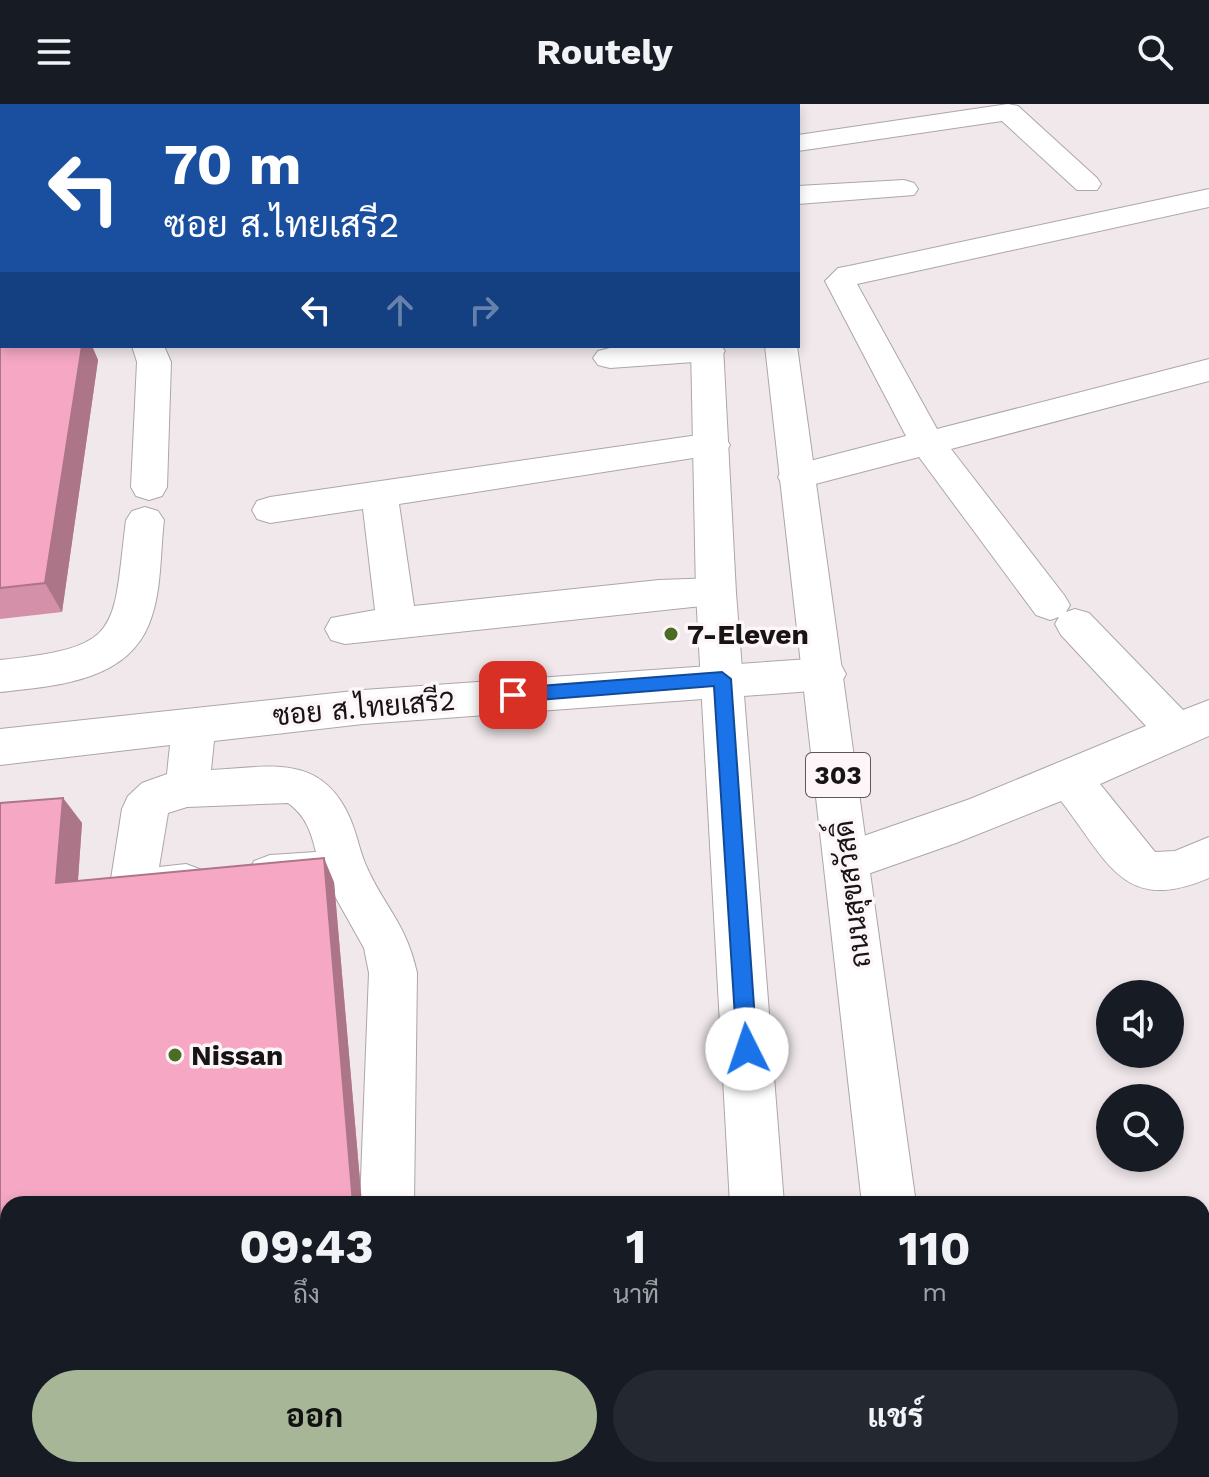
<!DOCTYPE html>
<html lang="th">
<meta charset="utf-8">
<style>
:root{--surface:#171b24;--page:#242831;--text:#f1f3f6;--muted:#9ea1a6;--accent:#a6b697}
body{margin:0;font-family:"Work Sans",Sarabun,sans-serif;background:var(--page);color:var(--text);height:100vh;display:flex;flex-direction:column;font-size:30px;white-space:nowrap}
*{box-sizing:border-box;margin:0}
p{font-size:26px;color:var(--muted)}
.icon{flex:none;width:44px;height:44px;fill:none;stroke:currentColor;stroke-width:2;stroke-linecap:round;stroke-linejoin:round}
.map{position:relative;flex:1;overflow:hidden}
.sheet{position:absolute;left:0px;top:1092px;width:1210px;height:282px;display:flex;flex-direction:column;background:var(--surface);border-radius:24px 24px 0 0;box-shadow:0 4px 12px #0003}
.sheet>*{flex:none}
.top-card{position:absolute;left:0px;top:0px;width:800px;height:244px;box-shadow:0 4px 12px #0003;background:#1a4fa0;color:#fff;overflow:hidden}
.tools{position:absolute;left:1096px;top:876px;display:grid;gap:16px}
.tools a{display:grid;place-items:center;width:88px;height:88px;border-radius:50%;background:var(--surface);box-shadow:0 4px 12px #0003;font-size:40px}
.pin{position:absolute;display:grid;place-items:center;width:68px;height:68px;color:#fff;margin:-34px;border-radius:16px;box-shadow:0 4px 12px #0006}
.me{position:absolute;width:88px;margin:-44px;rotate:356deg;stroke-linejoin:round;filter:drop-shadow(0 0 6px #0008)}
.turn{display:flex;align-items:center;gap:28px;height:168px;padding:0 32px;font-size:36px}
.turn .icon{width:104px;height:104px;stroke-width:2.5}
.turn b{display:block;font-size:56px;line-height:68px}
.lanes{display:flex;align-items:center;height:76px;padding:0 32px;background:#0003;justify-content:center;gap:40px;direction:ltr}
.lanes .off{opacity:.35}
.eta{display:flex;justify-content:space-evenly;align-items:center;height:136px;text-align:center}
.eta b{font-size:48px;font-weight:700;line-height:56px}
.primary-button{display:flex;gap:16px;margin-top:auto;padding:16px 32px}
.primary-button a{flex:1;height:92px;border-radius:48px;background:var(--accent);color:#111;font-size:32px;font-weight:700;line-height:92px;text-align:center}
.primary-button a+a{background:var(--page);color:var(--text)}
header{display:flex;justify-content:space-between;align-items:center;height:104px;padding:0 32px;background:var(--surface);font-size:36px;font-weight:700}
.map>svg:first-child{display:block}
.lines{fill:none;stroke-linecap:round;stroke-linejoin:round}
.minor-casing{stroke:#ada6a8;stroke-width:2}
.major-casing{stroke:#ada6a8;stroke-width:2}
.minor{fill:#fff;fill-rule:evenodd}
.major{fill:#fff;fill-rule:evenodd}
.wall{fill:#d390a8}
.shaded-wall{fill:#ac7588}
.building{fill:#f5a7c3;stroke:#ac7588;stroke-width:2}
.route{fill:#1a73e8;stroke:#114b97;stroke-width:2}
.poi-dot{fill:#4b6c23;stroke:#fdf5f8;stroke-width:3}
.labels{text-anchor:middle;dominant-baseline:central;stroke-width:7;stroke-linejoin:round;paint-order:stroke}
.shield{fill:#fdf5f8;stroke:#5c5859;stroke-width:2}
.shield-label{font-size:26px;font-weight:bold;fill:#171415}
.poi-label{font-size:28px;font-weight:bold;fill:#171415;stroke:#fdf5f8;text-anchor:start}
.street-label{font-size:28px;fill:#171415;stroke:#fdf5f8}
</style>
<header><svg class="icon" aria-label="menu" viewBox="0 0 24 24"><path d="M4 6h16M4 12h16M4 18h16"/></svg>Routely<svg class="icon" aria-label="search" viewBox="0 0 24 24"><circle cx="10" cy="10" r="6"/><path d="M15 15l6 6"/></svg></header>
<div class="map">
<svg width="1209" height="1373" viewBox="0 0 1209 1373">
<rect width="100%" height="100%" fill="#f0e8eb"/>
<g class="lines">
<defs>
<g id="minor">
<path d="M589 0H615L616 2H590Z"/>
<path d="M1008 0 1018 2 1097 74 1101 80 1097 86H1077L1002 17 798 47V31Z"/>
<path d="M904 76 914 79 918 85 914 91 798 100V82Z"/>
<path d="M1209 85V103L857 180 937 325 1209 255V277L951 345 1064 491 1070 501 1066 508 1075 505 1089 509 1183 606 1209 596V632L1100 680 1155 748 1175 747 1209 733V774C1123 811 1108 757 1061 697L956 739 848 777 832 771 825 757 832 743 970 695 1146 622 1061 531 1055 520 1059 513 1050 516 1036 511 919 353 796 385 783 382 778 373 783 364 906 332 825 177 838 164 849 162Z"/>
<path d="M132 242H164L171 258 167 383 162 392 149 396 136 392 131 383 137 258Z"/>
<path d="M721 242 725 247 720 254 708 257 610 264 598 261 593 254 598 247 610 244Z"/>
<path d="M712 329 725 333 730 341 725 349 399 400 414 502 659 476 716 474 730 479 736 489 730 499 345 540 331 536 325 525 331 514 375 506 363 405 270 419 257 415 252 406 257 397 270 393Z"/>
<path d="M145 403 158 407 164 416C160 449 162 489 149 520 126 578 54 582 0 588V556C123 543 112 529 126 416L132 407Z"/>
<path d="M825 554 840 559 846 570 840 581 825 586 363 620 214 637 211 666C269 663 320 649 349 712 356 727 359 744 365 759 383 802 406 818 417 869L414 1100H360L369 869 364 844 332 787 270 791 254 785 247 771 254 757 270 751 316 748C311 728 306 712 288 699L187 703 168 709 159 763 186 760 202 766 209 780 202 794 145 806 129 800 118 789 111 775 122 705 128 692 142 679 167 670 170 641 0 661V625L363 586Z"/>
</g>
<g id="major">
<rect x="682" y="0" width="26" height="2"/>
<rect x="740" y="0" width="26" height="2"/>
<path d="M691 242H723L736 489 784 1100H730L696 489Z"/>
<path d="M765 242H797L916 1100H862Z"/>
<path d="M745 1366H805L807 1373H745Z"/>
<path d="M890 1366H950L952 1373H890Z"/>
</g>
</defs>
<!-- minor casing -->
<use href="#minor" class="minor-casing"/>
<!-- major casing -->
<use href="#major" class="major-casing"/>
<!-- minor -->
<use href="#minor" class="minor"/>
<!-- major -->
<use href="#major" class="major"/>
</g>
<!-- wall -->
<g class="wall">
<path d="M0 233 2 242H92L98 256 62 508 0 515Z"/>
<path d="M63 694 82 719 78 777 334 778 362 1100H8V1196L0 1197V699Z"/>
</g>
<!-- shaded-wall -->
<g class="shaded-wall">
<path d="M82 242H92L98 256 62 508 45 479Z"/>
<path d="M63 694 82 719 76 803 56 779Z"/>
<path d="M324 754 334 778 362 1100H353Z"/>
</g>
<!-- building -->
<g class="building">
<path d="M2 232V242H82L45 479 0 484V233Z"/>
<path d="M63 694 56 779 324 754 353 1100H8V1182L0 1183V699Z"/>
</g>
<!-- route -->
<path class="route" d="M722 568 731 575 757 945 754 953 747 955 740 953 737 945 714 582 513 598 504 591 513 584Z"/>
<!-- markers -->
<g class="poi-dot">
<circle cx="671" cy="530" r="8"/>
<circle cx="175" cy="951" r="8"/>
</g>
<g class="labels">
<!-- shield labels -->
<rect class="shield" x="806" y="649" width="64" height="44" rx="6"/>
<g class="shield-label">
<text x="838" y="671">303</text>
</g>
<!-- poi labels -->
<g class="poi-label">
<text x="687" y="530">7-Eleven</text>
<text x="191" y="951">Nissan</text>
</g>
<!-- street labels -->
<g class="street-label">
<text transform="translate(364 604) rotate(-5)">ซอย ส.ไทยเสรี2</text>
<text transform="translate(852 790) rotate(-97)">ถนนสุขสวัสดิ์</text>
</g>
</g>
</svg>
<div class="tools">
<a><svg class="icon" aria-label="sound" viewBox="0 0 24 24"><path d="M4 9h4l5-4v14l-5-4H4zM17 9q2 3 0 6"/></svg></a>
<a><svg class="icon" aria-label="search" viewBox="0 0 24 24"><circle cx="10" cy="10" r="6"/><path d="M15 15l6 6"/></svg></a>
</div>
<div class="pin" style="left:513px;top:591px;background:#d93025"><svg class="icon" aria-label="arrive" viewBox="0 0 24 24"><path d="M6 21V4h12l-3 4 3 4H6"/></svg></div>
<svg class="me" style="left:747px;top:945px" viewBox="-20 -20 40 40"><circle r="19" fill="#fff"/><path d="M0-13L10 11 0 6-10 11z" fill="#1a73e8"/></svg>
<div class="top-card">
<div class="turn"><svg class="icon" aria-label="left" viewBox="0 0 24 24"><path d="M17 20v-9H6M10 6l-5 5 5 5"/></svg><div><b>70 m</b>ซอย ส.ไทยเสรี2</div></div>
<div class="lanes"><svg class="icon" aria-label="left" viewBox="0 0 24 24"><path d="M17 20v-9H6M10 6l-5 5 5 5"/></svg><svg class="icon off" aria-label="ahead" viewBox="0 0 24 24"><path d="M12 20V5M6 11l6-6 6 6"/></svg><svg class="icon off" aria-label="right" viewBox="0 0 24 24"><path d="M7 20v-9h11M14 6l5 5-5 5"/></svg></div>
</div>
<section class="sheet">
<div class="eta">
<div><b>09:43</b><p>ถึง</p></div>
<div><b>1</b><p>นาที</p></div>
<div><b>110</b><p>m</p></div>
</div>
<div class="primary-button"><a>ออก</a><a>แชร์</a></div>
</section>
</div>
